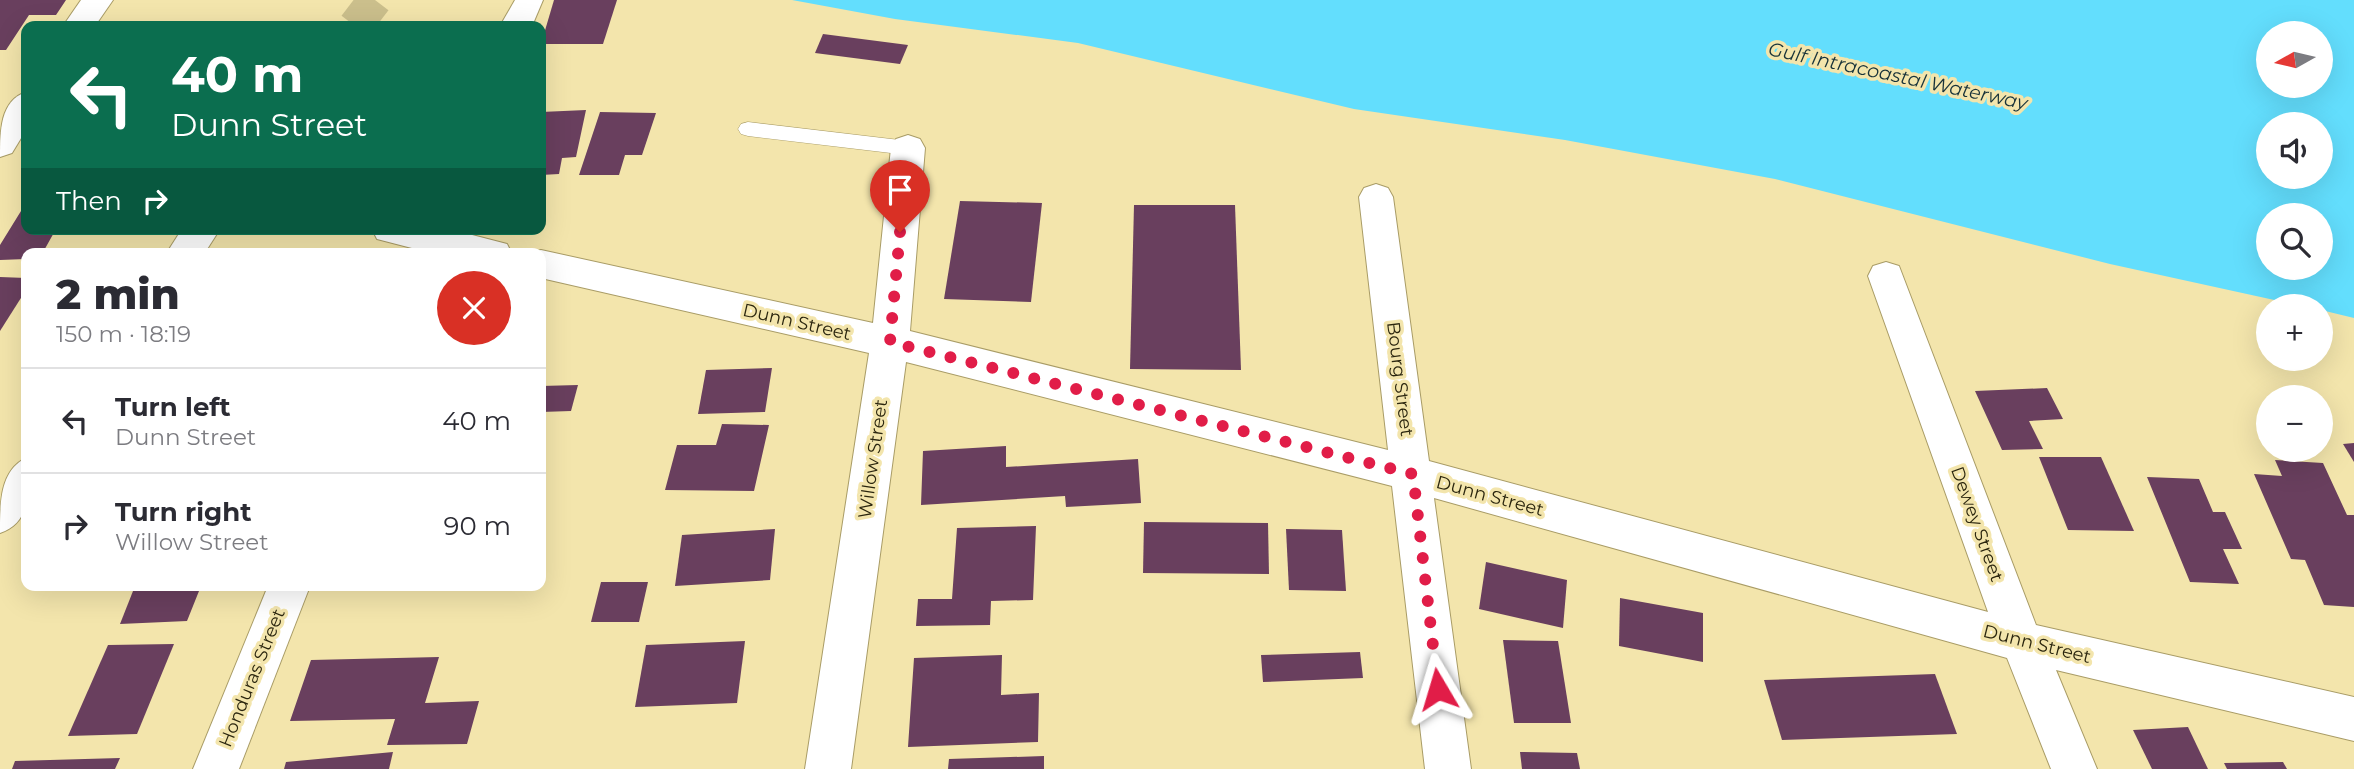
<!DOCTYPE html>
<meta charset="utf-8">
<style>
:root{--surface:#fff;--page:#f2f2f3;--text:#2b2b33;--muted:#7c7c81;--line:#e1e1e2}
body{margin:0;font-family:Montserrat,sans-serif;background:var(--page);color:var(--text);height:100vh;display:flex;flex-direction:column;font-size:26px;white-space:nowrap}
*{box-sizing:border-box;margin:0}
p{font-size:23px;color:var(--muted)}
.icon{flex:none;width:38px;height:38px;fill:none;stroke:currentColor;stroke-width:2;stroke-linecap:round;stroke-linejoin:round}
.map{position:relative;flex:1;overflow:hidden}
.panel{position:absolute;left:21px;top:248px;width:525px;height:343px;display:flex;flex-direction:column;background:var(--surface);border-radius:14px;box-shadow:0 7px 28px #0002}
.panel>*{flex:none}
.guide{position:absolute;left:21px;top:21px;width:525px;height:214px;border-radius:14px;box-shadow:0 7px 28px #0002;background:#0b6e4f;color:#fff;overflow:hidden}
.needle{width:46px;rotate:262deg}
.buttons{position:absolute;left:2256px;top:21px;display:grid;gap:14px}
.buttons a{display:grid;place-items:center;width:77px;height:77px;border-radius:50%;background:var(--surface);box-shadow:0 7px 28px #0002;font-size:35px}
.pin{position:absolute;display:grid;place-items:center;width:60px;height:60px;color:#fff;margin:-72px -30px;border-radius:50% 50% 50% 0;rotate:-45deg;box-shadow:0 0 7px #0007}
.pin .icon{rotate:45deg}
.me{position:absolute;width:77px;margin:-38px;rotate:353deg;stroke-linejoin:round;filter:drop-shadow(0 0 5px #0008)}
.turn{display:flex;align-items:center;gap:24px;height:147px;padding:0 35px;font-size:32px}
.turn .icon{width:91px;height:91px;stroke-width:2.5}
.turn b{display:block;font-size:49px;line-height:60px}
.then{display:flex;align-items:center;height:66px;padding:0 35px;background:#0003;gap:14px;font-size:26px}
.round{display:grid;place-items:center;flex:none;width:74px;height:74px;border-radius:37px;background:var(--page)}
.overview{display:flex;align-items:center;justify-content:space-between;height:119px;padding:0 35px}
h1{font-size:42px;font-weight:800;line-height:52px}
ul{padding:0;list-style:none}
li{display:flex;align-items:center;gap:21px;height:105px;padding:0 35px;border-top:2px solid var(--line)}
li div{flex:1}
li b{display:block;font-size:26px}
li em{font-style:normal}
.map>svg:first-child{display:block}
.water{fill:#63defd;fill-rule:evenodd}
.building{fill:#693f5e}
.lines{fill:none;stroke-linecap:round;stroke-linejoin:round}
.secondary-tunnel{stroke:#cbbf8c;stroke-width:34;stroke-dasharray:34 18;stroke-linecap:butt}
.lane-casing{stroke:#a99c66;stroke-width:1}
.street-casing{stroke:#a99c66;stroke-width:2}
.secondary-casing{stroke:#a99c66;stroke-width:2}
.lane{fill:#fff;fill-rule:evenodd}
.street{fill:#fff;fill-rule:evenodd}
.secondary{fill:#fff;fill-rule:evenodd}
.route{stroke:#e11d48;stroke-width:12;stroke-dasharray:0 21.6}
.labels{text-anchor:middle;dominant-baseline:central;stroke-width:7;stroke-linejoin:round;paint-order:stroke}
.street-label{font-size:18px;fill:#2a250e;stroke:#f3e5ac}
.water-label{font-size:19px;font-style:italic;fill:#173239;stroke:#f3e5ac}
</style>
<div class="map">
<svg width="2354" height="769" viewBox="0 0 2354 769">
<rect width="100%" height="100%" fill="#f3e5ac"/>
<!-- water -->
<path class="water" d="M792 0H2354V318L2321 310 2320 306H2302L2110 264 1775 179 1565 140 1354 109 1078 43 895 19ZM2268 33H2320V86H2268ZM2268 124H2320V177H2268ZM2268 215H2320V268H2268Z"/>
<!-- building -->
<g class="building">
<path d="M0 0H66L56 15H29L6 50H0Z"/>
<path d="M554 0H617L603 44H541Z"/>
<path d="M823 34 908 45 900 64 815 53Z"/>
<path d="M586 110 576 157 562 158 559 174 541 175V112Z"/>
<path d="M600 112 656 113 642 155H625L619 175H579Z"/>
<path d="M960 201 1042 203 1031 302 944 299Z"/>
<path d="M1134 205H1235L1241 370 1130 369Z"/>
<path d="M21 211H26V229H56L42 254H26V259L0 260V245Z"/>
<path d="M0 277 26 278V290L0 331Z"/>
<path d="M772 368 765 412 698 414 706 370Z"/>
<path d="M578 385 571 411 541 412V386Z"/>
<path d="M2047 388 2063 419 2029 421 2043 449 2002 450 1975 391Z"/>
<path d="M722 424 769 425 754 491 665 490 677 445H716Z"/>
<path d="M2354 443V462L2343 444Z"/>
<path d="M1006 446V467L1138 459 1141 503 1066 507 1065 496 921 505 923 451Z"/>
<path d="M2039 457H2101L2134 531 2068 530Z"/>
<path d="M2275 460 2323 463 2347 515H2354V607L2324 605 2305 560 2291 559 2254 474 2282 476Z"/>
<path d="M2147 477 2199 479 2213 512H2225L2242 549H2223L2239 584 2190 582Z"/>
<path d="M1144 522 1268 523 1269 574 1143 573Z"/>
<path d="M1036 526 1033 600 991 601 990 625 916 626 918 599H952L957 528Z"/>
<path d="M775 529 770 580 675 586 682 535Z"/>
<path d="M1286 529 1342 530 1346 591 1289 590Z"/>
<path d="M1486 562 1567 580 1563 628 1479 609Z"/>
<path d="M601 582H648L639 622H591Z"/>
<path d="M135 586H201L187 621 120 624Z"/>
<path d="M1620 598 1703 613V662L1619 646Z"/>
<path d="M1503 640 1558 641 1571 723H1514Z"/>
<path d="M745 641 737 703 635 707 646 645Z"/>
<path d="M174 644 137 734 68 736 108 645Z"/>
<path d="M1360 652 1363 678 1263 682 1261 655Z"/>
<path d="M1002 655 1001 695 1039 693 1038 742 908 747 914 658Z"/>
<path d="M439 657 425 703 479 701 467 744 387 745 395 719 290 721 311 660Z"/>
<path d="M1935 674 1957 734 1782 740 1764 680Z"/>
<path d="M2188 727 2208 769H2152L2133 730Z"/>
<path d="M393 752 389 769H284L286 762Z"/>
<path d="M1520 752 1577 753 1580 769H1522Z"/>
<path d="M1044 756V769H948L949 759Z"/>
<path d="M120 758 115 769H12L15 761Z"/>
<path d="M2283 762 2287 769H2227L2224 763Z"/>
</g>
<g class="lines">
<!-- secondary-tunnel -->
<path class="secondary-tunnel" d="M355 26 375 0"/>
<defs>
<path id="lane" d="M748 122 908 141 915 143 918 148 915 153 908 155 748 136 741 134 738 129 741 124Z"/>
<g id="street">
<path d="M81 0H113L95 26H63Z"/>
<path d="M515 0H543L532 26H500Z"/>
<path d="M26 92V130L12 153 0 157C0 131 0 101 26 92Z"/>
<path d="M908 135 920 139 925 148 910 331 1388 450 1359 197 1364 188 1376 184 1388 188 1393 197 1429 461 1988 612 1868 276 1873 266 1886 262 1899 266 2036 625 2354 697V741L2056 670 2097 769H2051L2007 658 1434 498 1471 769H1425L1392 486 906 362 851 769H805L869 353 541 278V254H529L541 250 873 323 891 148 896 139Z"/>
<path d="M372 229H449L507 244 512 254H435L377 239Z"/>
<path d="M268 586H310L239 769H193Z"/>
</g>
<g id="secondary">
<path d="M182 229H220L204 254H166Z"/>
<path d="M26 458C27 489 34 521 0 533 0 502 0 471 26 458Z"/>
</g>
</defs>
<!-- lane casing -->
<use href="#lane" class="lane-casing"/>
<!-- street casing -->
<use href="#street" class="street-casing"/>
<!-- secondary casing -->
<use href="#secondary" class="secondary-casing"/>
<!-- lane -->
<use href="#lane" class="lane"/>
<!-- street -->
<use href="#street" class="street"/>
<!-- secondary -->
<use href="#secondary" class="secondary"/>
</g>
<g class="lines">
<!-- route -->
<path class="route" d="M900 232 890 342 1413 474 1438 689"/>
</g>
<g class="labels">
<!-- street labels -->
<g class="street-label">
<text transform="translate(797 322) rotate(13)">Dunn Street</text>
<text transform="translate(1400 379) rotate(83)">Bourg Street</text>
<text transform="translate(873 459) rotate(-82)">Willow Street</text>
<text transform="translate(1490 496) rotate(15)">Dunn Street</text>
<text transform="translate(1977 524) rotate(70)">Dewey Street</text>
<text transform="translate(2037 644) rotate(14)">Dunn Street</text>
<text transform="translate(252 678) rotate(-68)">Honduras Street</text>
</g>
<!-- water labels -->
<g class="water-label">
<text transform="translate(1898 76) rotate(12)">Gulf Intracoastal Waterway</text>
</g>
</g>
</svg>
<div class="buttons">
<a><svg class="needle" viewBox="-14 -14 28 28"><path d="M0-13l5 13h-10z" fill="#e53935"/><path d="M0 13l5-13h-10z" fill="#7c7c81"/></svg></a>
<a><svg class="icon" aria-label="sound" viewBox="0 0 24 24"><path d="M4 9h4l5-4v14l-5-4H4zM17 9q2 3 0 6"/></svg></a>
<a><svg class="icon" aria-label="search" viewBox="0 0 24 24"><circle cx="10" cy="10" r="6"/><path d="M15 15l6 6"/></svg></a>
<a>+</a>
<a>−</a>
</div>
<div class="pin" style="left:900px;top:232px;background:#d93025"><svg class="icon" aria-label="arrive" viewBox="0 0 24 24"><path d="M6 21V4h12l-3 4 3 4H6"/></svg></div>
<svg class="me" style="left:1438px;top:689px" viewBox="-20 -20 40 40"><path d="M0-17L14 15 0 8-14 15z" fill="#e11d48" stroke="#fff" stroke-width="4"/></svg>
<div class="guide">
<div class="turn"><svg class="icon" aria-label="left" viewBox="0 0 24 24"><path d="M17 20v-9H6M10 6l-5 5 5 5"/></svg><div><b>40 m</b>Dunn Street</div></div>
<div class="then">Then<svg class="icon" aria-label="right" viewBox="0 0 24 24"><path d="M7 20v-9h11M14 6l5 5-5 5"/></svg></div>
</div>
<section class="panel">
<div class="overview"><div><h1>2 min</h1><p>150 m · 18:19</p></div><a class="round" style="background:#d93025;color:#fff"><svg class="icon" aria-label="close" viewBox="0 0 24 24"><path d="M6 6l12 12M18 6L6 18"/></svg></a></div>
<ul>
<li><svg class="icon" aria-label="left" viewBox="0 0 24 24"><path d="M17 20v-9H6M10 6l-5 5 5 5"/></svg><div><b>Turn left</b><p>Dunn Street</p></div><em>40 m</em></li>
<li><svg class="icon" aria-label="right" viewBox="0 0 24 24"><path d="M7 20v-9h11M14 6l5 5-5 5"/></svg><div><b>Turn right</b><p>Willow Street</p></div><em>90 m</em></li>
</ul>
</section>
</div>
